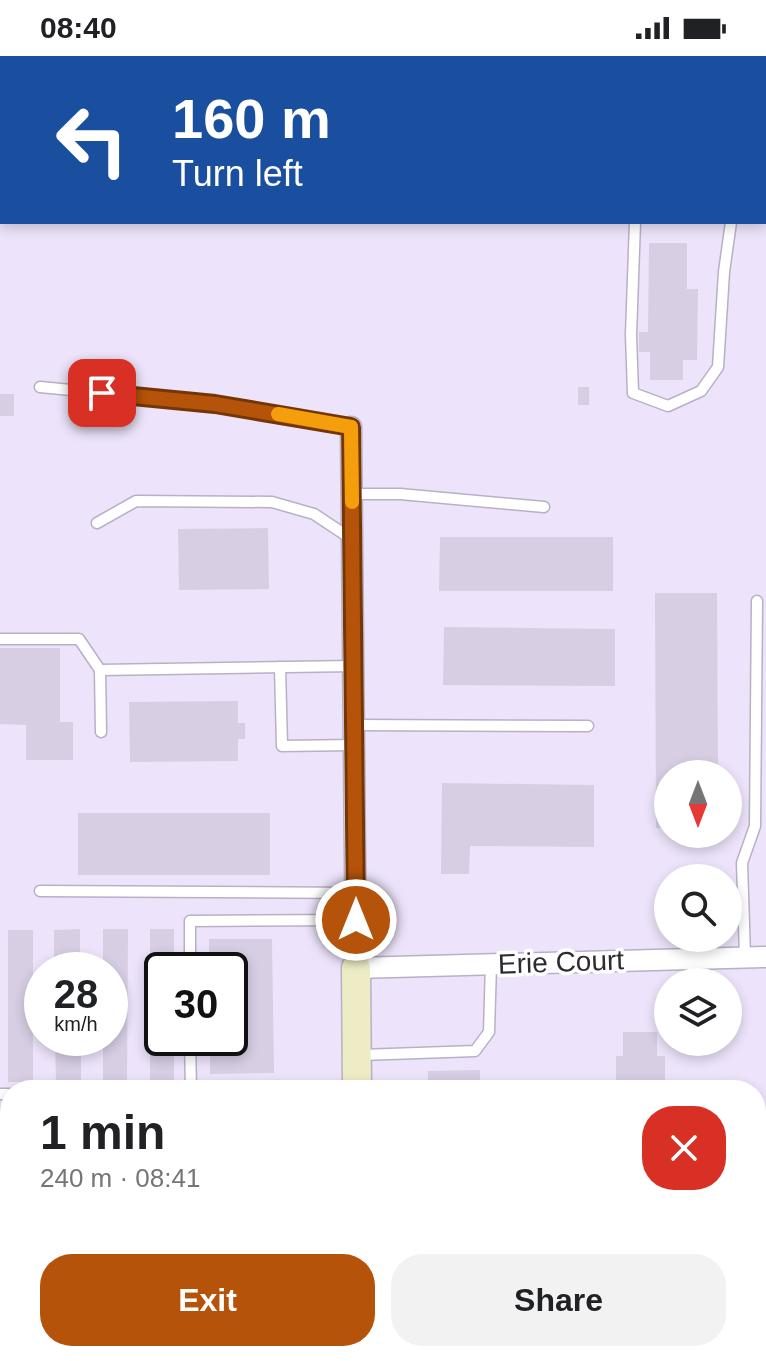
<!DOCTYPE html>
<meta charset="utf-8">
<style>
:root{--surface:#fff;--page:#f2f2f2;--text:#202124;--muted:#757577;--accent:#b45309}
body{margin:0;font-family:Arial,sans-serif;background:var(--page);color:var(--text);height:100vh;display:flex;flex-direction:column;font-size:30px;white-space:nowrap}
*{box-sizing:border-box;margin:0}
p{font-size:26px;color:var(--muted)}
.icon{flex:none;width:44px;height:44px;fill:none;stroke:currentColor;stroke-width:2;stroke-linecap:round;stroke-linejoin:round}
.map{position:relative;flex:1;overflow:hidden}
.drawer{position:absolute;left:0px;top:1024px;width:766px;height:282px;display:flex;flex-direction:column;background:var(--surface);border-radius:32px 32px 0 0;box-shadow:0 4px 12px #0003}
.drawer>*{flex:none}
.banner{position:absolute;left:0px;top:0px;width:766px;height:168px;box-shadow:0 4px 12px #0003;background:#1a4fa0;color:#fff;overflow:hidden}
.needle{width:52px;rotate:180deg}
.buttons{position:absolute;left:654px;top:704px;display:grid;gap:16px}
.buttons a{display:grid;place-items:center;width:88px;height:88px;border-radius:50%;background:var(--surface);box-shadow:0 4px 12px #0003;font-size:40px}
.speed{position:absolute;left:24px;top:896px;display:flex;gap:16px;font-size:40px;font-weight:700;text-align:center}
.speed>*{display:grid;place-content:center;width:104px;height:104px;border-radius:50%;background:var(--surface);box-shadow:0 4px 12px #0003;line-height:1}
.speed small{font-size:20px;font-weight:400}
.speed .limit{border:4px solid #111;border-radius:12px;background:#fff;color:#111}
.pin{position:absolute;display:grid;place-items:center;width:68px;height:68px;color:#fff;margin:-34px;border-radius:16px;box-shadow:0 4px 12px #0006}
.me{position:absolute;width:88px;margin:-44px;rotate:0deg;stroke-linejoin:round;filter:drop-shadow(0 0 6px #0008)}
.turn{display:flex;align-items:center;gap:28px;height:168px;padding:0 40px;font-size:36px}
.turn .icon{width:104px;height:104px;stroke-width:2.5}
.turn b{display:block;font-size:56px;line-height:68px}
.round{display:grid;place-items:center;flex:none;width:84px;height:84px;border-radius:32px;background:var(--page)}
.headline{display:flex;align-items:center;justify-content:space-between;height:136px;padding:0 40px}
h1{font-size:48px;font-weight:800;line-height:60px}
.button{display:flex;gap:16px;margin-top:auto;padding:16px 40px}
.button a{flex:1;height:92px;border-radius:32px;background:var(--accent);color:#fff;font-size:32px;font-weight:800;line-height:92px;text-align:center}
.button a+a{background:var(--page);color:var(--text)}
.status{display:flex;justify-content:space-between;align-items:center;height:56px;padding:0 40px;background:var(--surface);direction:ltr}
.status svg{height:22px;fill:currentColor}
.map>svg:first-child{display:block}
.built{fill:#ede4fb;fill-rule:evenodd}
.building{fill:#d7cee4}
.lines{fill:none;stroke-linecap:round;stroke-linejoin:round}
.lane-casing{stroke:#b8b0c5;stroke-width:13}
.street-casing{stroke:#b8b0c5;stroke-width:23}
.secondary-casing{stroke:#b8b0c5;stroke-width:31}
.lane{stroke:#fff;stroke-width:10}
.street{stroke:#fff;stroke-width:20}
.secondary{stroke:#edecc4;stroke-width:28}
.route-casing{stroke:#753606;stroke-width:20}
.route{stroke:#b45309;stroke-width:14}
.slow{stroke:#f59e0b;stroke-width:14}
.labels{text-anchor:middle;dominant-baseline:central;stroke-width:7;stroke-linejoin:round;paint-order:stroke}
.street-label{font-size:28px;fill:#2d2a32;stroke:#fff}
</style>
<div class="status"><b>08:40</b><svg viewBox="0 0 49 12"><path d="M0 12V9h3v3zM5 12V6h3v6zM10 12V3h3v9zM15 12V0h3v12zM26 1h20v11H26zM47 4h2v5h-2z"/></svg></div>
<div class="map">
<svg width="766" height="1305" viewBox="0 0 766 1305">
<rect width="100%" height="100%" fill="#f7f4fd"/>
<!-- built -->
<path class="built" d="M0 0H766V1305H0ZM2 2H764V166H2ZM668 718H728V778H668ZM668 822H728V882H668ZM42 914H110V982H42ZM162 914H230V982H162ZM668 926H728V986H668ZM10 1034H756V1296H10Z"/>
<!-- building -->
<g class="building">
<path d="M649 187H687V233H698L697 304H683V324H650V296H639V276H648Z"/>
<rect x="578" y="331" width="11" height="18"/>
<rect x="0" y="338" width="14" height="22"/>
<path d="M268 472 269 533 179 534 178 473Z"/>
<path d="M440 481H613V535H439Z"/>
<path d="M655 537H717L718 718H668V772H656Z"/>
<path d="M444 571 615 573V630L443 629Z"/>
<path d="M0 592H60V666H73V704H26V669L0 668Z"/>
<path d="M238 645V667H245V683H238V705L130 706 129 646Z"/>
<path d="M442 727 594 729V791L470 790 469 818H441Z"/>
<rect x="78" y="757" width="192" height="62"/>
<path d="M80 873V914H54V874Z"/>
<path d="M103 873H128L127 1027H103V982H110V914H103Z"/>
<path d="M150 873H174V914H162V982H174V1024H150Z"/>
<rect x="8" y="874" width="25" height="152"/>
<path d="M209 883H272L274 1017 210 1018V982H230V914H209Z"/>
<path d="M623 976H657V1000H665V1034H616V1000H623Z"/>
<path d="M55 982H81V1026H56Z"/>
<path d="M480 1014V1034H428V1015Z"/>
<rect x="0" y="1049" width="10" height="35"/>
<path d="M124 1296H272V1305H131Z"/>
<rect x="718" y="1296" width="41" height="9"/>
</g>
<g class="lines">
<defs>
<g id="lane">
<path d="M452 0V2"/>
<path d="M560 0V2"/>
<path d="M764 81V87"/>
<path d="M635 166 631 279 633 337 668 350 701 335 718 311 724 216 731 166"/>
<path d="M40 331 215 348 351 371"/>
<path d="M351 438H400L544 451"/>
<path d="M97 467 136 445 272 446 314 458 350 482"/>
<path d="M0 583H79L100 614 353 610"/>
<path d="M280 611 282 690 354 689"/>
<path d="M100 614 101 676"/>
<path d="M354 669 588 670"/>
<path d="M40 835 355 837"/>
<path d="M745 901 742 807 755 770 757 545"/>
<path d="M190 914V865L356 864"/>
<path d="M190 982 191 1034"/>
<path d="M361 999 475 995 489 976 491 908"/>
<path d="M0 1038H10"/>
</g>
<g id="street">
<path d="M639 2V0"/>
<path d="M764 150 766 151"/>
<path d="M351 371 356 912 766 901"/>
</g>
<g id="secondary">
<path d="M356 912 357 1034"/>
<path d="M358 1296V1305"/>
</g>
</defs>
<!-- lane casing -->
<use href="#lane" class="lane-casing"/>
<!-- street casing -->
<use href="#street" class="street-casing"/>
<!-- secondary casing -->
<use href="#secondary" class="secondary-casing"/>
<!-- lane -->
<use href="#lane" class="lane"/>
<!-- street -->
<use href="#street" class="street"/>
<!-- secondary -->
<use href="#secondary" class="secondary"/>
</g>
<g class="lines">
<defs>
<path id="route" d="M102 337 215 348 351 371 356 864"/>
</defs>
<!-- route casing -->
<use href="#route" class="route-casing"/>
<!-- route -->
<use href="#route" class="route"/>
<!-- slow -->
<path class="slow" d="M278 358 351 371 352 446"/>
</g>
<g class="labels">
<!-- street labels -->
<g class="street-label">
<text transform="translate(561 906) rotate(-2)">Erie Court</text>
</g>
</g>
</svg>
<div class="buttons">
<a><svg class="needle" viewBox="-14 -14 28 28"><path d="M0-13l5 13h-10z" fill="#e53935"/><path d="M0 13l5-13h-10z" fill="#757577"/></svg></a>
<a><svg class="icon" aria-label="search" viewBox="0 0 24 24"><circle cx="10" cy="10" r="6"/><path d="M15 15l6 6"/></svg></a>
<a><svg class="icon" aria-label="layers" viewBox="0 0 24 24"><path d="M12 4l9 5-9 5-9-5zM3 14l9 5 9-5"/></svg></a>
</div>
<div class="speed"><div>28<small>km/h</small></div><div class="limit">30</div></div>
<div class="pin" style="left:102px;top:337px;background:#d93025"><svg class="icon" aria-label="arrive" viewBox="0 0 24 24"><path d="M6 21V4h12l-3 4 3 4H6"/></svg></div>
<svg class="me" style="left:356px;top:864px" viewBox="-20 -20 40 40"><circle r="17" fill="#b45309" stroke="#fff" stroke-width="3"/><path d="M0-11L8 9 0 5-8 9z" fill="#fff"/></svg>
<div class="banner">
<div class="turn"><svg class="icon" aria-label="left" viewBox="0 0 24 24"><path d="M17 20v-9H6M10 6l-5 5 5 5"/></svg><div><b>160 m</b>Turn left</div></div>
</div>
<section class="drawer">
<div class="headline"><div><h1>1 min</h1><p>240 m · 08:41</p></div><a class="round" style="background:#d93025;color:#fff"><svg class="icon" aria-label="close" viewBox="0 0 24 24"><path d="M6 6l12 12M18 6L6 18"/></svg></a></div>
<div class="button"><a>Exit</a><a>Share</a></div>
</section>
</div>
